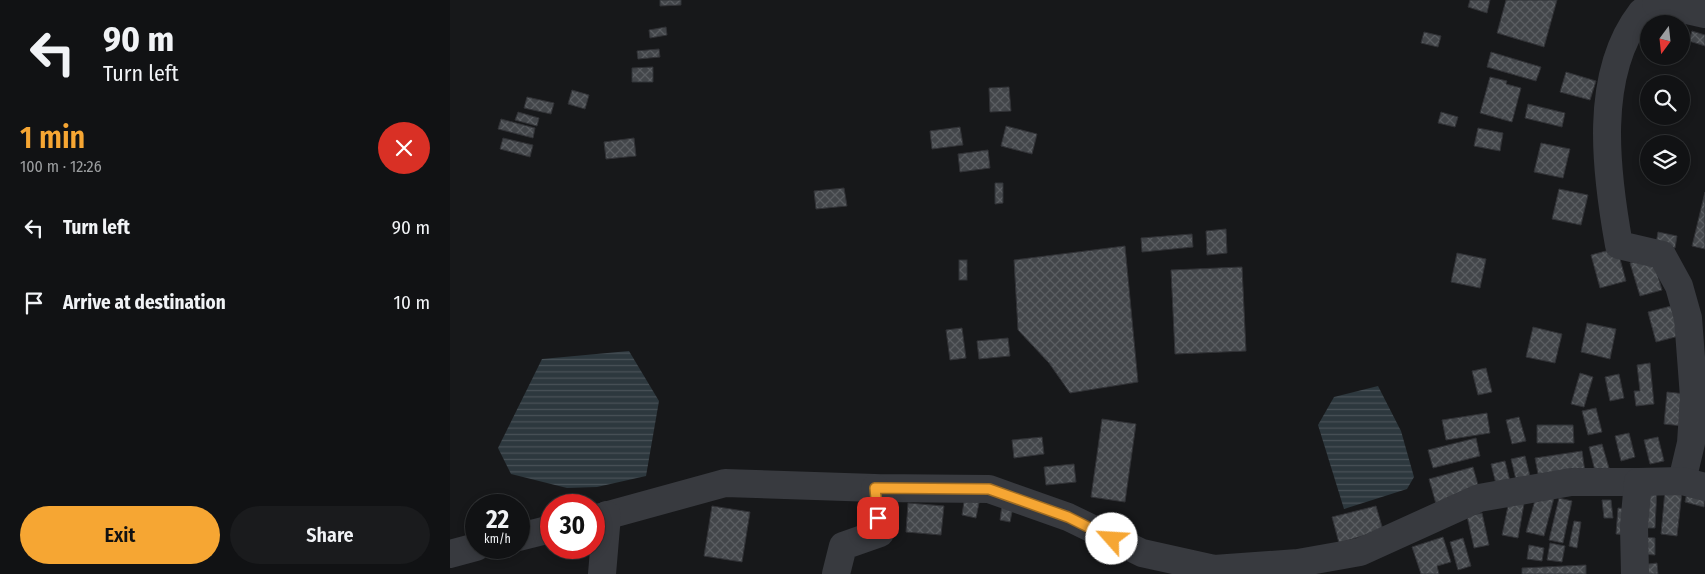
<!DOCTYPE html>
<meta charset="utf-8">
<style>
:root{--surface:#111214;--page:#1a1b1d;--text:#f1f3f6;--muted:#9c9ea0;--line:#303234;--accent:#f6a633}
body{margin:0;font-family:"Fira Sans Condensed",sans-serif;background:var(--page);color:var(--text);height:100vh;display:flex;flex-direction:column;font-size:19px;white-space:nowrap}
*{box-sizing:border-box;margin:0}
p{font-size:16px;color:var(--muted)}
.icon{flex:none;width:28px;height:28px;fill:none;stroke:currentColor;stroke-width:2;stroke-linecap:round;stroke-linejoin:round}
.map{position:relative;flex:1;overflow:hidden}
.side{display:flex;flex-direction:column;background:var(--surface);width:450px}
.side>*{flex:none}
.guide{background:#111214;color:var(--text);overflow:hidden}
.needle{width:32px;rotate:195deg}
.buttons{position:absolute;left:1190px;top:15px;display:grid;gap:10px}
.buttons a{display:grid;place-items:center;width:50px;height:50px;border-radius:50%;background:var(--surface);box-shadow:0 2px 8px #0003,0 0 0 1px var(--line);font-size:25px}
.speed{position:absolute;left:15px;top:494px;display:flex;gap:10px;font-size:25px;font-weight:700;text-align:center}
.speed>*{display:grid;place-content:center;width:65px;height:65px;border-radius:50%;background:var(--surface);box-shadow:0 2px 8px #0003,0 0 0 1px var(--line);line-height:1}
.speed small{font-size:12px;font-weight:400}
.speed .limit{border:8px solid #d22;background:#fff;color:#111}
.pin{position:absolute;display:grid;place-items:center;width:42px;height:42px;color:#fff;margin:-21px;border-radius:10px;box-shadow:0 2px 8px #0006}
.me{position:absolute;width:55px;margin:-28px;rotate:296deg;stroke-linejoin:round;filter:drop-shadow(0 0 4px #0008)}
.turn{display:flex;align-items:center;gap:18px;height:105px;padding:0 20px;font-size:22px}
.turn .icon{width:65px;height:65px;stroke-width:2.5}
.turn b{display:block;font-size:35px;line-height:42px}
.round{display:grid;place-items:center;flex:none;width:52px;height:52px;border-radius:26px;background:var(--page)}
.summary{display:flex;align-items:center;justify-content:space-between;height:85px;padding:0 20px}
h1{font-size:30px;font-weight:600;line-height:38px;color:var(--accent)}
.primary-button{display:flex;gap:10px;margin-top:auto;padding:10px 20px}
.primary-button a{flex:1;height:58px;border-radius:30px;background:var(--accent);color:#111;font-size:20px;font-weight:600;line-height:58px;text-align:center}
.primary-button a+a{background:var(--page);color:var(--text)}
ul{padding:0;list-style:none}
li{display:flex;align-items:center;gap:15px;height:75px;padding:0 20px}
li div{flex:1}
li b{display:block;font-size:19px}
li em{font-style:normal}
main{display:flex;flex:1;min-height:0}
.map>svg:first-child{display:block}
.water{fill:url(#water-rules)}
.building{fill:url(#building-cross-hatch);stroke:#313236}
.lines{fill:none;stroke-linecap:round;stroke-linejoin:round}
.minor{stroke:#383a3f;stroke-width:28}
.route-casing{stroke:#a06c21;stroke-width:12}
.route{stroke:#f6a633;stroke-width:9}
</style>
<main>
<section class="side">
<div class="guide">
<div class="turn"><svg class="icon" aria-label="left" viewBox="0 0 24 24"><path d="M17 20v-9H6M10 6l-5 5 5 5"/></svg><div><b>90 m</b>Turn left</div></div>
</div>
<div class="summary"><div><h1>1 min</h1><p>100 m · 12:26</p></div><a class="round" style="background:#d93025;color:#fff"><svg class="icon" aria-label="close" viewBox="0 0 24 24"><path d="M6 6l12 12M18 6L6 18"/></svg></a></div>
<ul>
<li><svg class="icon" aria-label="left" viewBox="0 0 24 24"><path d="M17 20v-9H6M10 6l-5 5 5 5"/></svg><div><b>Turn left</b></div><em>90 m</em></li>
<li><svg class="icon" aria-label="arrive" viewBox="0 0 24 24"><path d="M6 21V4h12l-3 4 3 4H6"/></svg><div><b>Arrive at destination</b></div><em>10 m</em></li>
</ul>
<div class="primary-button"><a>Exit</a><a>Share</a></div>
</section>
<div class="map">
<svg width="1255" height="574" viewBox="0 0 1255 574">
<defs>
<pattern id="water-rules" width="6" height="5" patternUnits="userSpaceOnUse" patternTransform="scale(1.25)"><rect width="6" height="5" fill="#2d383e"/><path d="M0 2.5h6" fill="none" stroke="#495258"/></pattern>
<pattern id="building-cross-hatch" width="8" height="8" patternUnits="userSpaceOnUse" patternTransform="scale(1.25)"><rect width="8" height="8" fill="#43464a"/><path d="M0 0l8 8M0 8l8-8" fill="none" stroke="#5b5e62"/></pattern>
</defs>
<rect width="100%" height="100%" fill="#17181a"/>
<!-- water -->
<g class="water">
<path d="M179 351 209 401 196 476 147 487 117 488 61 474 48 448 92 359Z"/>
<path d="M928 386 951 431 964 477 957 489 894 509 868 425 884 397Z"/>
</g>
<!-- building -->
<g class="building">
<path d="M210 0H231V5L210 6Z"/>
<path d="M1020 0H1040L1037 13 1018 7Z"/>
<path d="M1056 0H1107L1094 47 1047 33Z"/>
<path d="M216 27 217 35 200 38 199 30Z"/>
<path d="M1242 31 1255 35V46L1239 41Z"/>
<path d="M974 32 991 36 988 47 971 43Z"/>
<path d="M209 49 210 57 188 59 187 51Z"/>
<path d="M1041 52 1091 67 1086 81 1037 67Z"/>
<path d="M203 67V82H182V68Z"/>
<path d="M1116 72 1146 81 1140 100 1110 92Z"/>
<path d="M1040 77 1057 81 1056 84 1071 88 1062 122 1030 113Z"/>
<path d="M559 87 561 111 540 112 539 88Z"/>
<path d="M122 90 139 95 135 109 118 104Z"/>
<path d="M77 97 104 103 101 114 74 108Z"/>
<path d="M1078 104 1115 113 1112 127 1075 118Z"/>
<path d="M68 112 89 118 87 126 65 120Z"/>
<path d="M991 112 1008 117 1005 127 988 123Z"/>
<path d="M51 119 85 128 83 138 48 129Z"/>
<path d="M556 126 587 134 582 154 551 146Z"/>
<path d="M510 127 513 145 482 149 480 131Z"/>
<path d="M1028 128 1053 133 1050 151 1024 146Z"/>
<path d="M53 138 83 145 80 157 50 149Z"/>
<path d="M184 138 186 156 156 159 154 142Z"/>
<path d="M1091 143 1120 149 1113 178 1084 172Z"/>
<path d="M538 150 540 168 510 172 508 154Z"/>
<path d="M545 183H553V203L545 204Z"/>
<path d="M394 188 397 206 366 209 364 191Z"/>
<path d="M1109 189 1138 195 1131 225 1102 219Z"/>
<path d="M1255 192V249L1242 246Z"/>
<path d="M776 229 777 253 757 255 756 231Z"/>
<path d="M1208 232 1227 236 1225 248 1206 244Z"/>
<path d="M742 234 743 247 692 252 691 238Z"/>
<path d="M675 246 688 382 620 393 599 363 568 330 564 260Z"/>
<path d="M1167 248 1176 281 1150 288 1141 255Z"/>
<path d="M1007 253 1036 259 1030 288 1001 282Z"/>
<path d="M1202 256 1212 290 1190 296 1180 263Z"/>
<rect x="509" y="260" width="8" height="20"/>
<path d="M792 267 796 351 725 354 721 270Z"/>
<path d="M1225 305 1233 335 1206 342 1198 312Z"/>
<path d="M1137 323 1166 329 1160 359 1131 352Z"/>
<path d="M1083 327 1112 334 1105 363 1076 357Z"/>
<path d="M512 328 516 358 500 360 496 330Z"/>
<path d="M558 338 560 356 529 359 527 341Z"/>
<path d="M1200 363 1204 404 1186 406 1184 391H1190L1187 365Z"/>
<path d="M1036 368 1042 392 1028 395 1022 371Z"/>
<path d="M1130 373 1143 377 1134 407 1121 404Z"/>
<path d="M1169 374 1174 398 1160 401 1155 377Z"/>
<path d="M1217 392 1236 394 1233 426 1214 424Z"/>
<path d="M1146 408 1152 432 1138 435 1132 411Z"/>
<path d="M1037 413 1040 433 996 440 992 420Z"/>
<path d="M1069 417 1076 441 1062 444 1056 420Z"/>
<path d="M652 419 686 424 675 502 641 497Z"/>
<path d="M1087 425H1123L1124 443H1087Z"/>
<path d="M1179 433 1185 457 1171 461 1165 436Z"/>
<path d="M592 437 594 454 564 458 562 440Z"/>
<path d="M1208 437 1214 461 1200 464 1194 440Z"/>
<path d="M1026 438 1030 456 983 468 978 450Z"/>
<path d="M1152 444 1159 468 1145 471 1139 447Z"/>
<path d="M1132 451 1135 472 1089 479 1085 458Z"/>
<path d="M1075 456 1081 480 1067 484 1061 459Z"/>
<path d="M1055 461 1061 485 1047 488 1041 464Z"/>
<path d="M624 464 626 482 596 485 594 467Z"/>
<path d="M1023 467 1030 492 986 504 979 479Z"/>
<path d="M1238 488 1255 492 1254 507 1235 502Z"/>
<path d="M1198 489H1207L1205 528H1195Z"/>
<path d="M1215 490 1232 492 1227 536 1211 534Z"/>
<path d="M1087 493 1104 498 1094 536 1076 532Z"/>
<path d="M515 495 530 498 526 518 512 515Z"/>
<path d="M1109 498 1122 501 1113 543 1099 540Z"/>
<path d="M1152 500H1161L1163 518H1154Z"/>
<path d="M1059 501 1074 504 1068 538 1052 535Z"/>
<path d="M458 503 494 506 491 535 456 532Z"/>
<path d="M552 505 563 507 560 522 550 520Z"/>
<path d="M262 506 300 512 292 562 254 556Z"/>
<path d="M926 506 933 530 889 543 882 517Z"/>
<path d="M1168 508 1180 509 1178 535 1166 534Z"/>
<path d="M1032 513 1039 545 1024 548 1017 516Z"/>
<path d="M1124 521 1131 522 1127 548 1119 546Z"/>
<path d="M993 537 1001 562 987 566 989 574H971L962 547Z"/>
<path d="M1192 537 1205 538V555L1191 554Z"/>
<path d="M1013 538 1021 566 1008 570 1000 542Z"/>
<path d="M1100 543 1115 546 1112 562 1097 560Z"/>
<path d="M1079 545 1094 548 1092 561 1077 559Z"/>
<path d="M1207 563 1208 574H1191L1190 565Z"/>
<path d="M1136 565V574H1072V568Z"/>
</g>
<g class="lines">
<!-- minor -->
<g class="minor">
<path d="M1210 0C1204 5 1196 8 1191 13 1143 75 1156 173 1169 245L1212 255 1229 286 1238 318 1244 397 1241 443 1232 481"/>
<path d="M1206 3 1255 14"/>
<path d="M144 519 275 483 425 488 539 489 618 517 692 553 764 569 848 563 910 552 1029 498 1121 482H1188"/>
<path d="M69 537 101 529"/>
<path d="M0 554 26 547"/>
<path d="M152 574 157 515"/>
<path d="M386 574 393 546 430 533 425 488"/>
<path d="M1185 574 1184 526 1188 482 1232 481 1255 487"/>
</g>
</g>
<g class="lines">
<defs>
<path id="route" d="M428 518 425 488 539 489 618 517 662 539"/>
</defs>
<!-- route casing -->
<use href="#route" class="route-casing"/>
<!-- route -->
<use href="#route" class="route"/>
</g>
</svg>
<div class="buttons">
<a><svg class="needle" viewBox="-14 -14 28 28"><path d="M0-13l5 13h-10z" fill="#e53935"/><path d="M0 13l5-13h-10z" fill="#9c9ea0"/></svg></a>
<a><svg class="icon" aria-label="search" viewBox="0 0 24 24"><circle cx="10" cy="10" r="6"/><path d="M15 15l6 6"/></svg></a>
<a><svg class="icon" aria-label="layers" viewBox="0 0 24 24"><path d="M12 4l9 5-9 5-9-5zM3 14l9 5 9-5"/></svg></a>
</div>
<div class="speed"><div>22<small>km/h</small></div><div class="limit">30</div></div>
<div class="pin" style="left:428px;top:518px;background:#d93025"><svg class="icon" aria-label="arrive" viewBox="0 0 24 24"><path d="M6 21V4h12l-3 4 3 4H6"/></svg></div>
<svg class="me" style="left:662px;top:539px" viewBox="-20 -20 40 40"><circle r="19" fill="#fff"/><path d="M0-13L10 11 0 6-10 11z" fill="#f6a633"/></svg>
</div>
</main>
